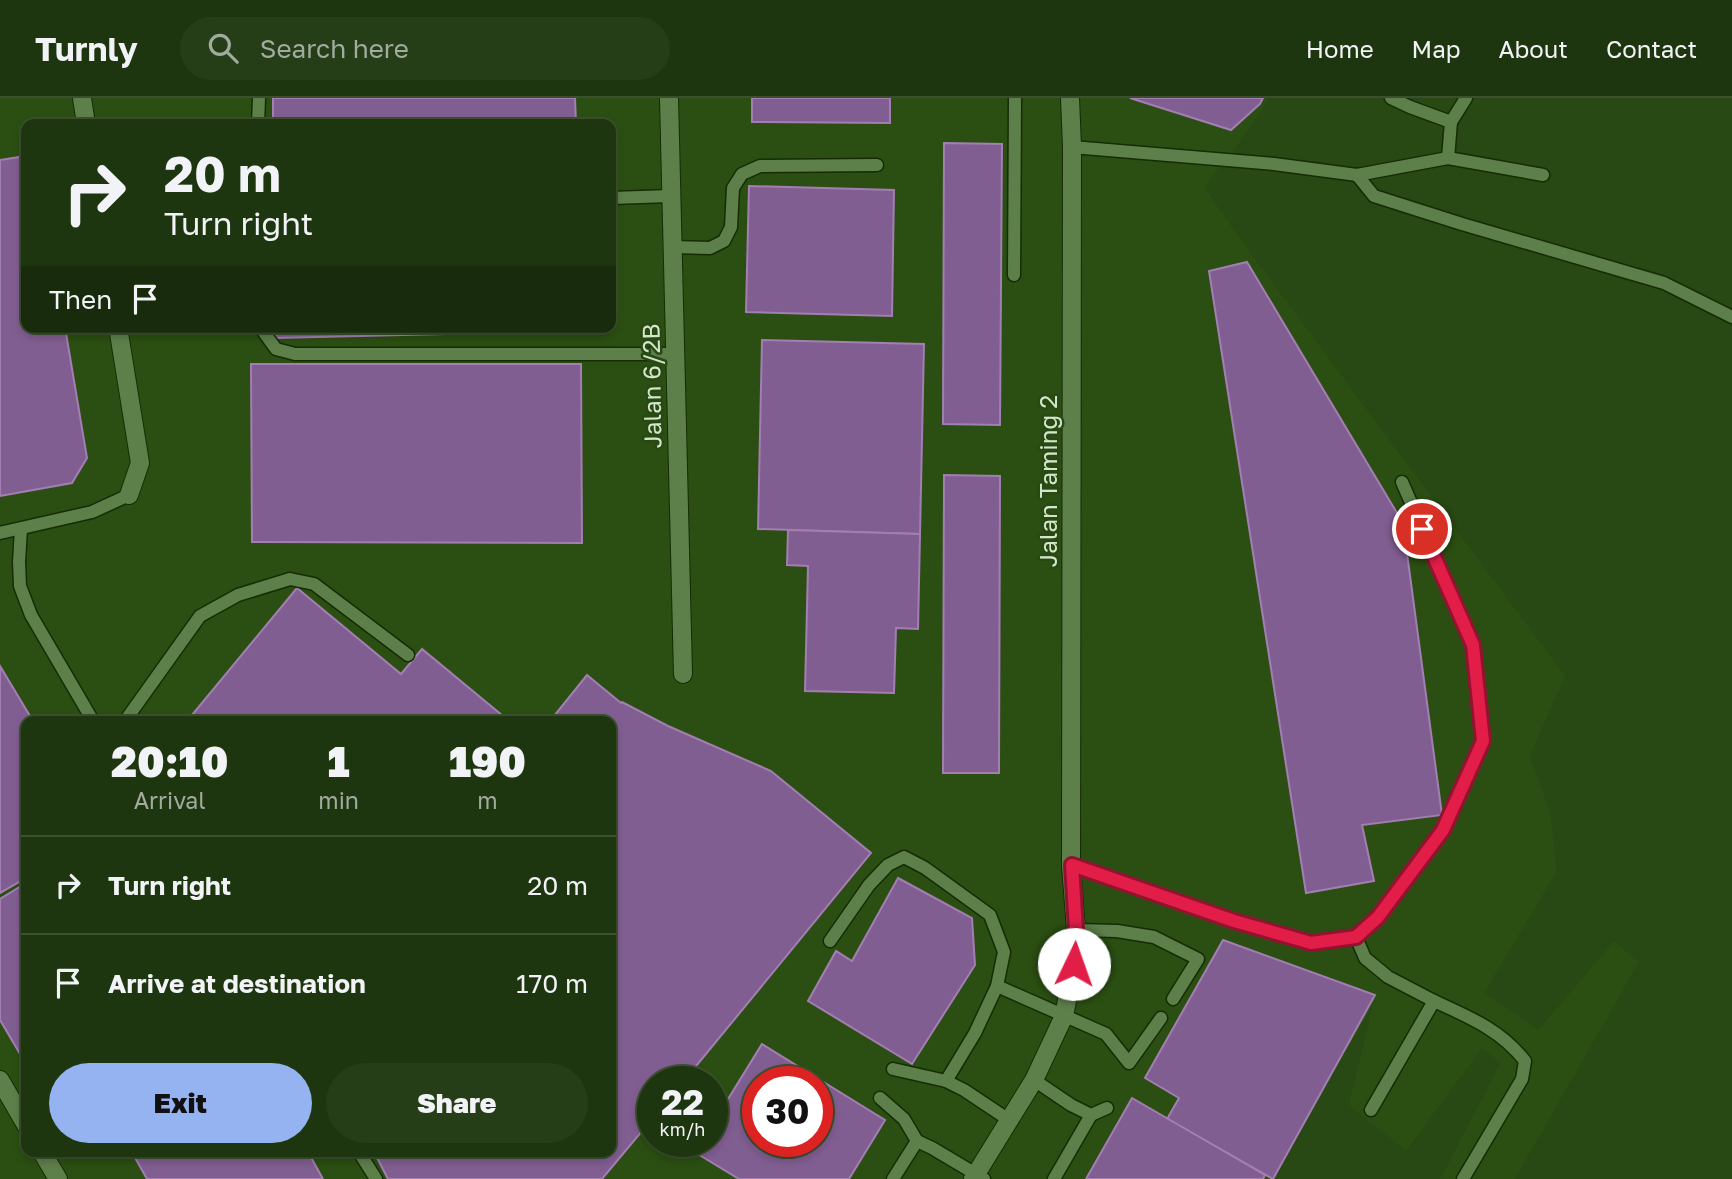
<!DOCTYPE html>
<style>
:root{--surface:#1e360f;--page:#263e18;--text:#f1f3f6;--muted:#a1ab9e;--line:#3c502f;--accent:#95b2f1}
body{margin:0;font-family:"Golos Text",sans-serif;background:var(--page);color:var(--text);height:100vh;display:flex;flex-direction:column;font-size:26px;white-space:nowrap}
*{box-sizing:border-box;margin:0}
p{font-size:23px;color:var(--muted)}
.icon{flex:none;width:38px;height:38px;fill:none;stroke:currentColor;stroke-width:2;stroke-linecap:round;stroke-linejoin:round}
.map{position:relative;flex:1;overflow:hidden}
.details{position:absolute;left:21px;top:618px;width:595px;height:441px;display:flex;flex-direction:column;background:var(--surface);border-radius:14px;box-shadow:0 4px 10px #0003,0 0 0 2px var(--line)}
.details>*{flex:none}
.hud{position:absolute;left:21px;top:21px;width:595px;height:214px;border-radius:14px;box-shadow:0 4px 10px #0003,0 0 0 2px var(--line);background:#1e360f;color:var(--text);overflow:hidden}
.speed{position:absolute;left:637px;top:968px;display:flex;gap:14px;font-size:35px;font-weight:700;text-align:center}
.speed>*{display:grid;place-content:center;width:91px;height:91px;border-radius:50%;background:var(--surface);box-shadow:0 4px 10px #0003,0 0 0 2px var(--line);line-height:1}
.speed small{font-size:18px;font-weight:400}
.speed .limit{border:10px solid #d22;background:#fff;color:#111}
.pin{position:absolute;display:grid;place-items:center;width:60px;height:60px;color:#fff;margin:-30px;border:4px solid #fff;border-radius:50%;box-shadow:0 2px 7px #0007}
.me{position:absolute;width:77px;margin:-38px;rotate:3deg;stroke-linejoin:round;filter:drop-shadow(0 0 5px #0008)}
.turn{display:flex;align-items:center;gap:24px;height:147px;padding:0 28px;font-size:32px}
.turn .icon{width:91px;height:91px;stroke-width:2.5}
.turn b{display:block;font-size:49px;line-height:60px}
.then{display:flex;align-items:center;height:66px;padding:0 28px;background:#0003;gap:14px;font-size:26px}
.eta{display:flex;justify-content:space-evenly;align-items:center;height:119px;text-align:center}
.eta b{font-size:42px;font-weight:800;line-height:49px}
.cta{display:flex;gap:14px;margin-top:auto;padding:14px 28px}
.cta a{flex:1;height:80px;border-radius:42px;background:var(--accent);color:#111;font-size:28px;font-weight:800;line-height:80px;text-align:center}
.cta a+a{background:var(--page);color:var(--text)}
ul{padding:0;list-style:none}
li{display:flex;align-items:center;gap:21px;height:98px;padding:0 28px;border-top:2px solid var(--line)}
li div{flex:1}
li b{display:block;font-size:26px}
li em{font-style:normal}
header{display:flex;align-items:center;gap:42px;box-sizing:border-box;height:98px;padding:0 35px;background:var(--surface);border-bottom:2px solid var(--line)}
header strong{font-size:33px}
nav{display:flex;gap:38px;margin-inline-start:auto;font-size:24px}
.search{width:490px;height:63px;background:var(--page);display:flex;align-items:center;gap:18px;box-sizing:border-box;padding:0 24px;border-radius:38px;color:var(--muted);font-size:26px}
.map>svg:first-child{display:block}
.built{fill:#2b4f12;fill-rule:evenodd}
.building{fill:#815e91;stroke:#a37eb3;stroke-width:2;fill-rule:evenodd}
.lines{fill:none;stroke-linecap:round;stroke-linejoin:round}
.service-casing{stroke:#152c04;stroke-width:15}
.minor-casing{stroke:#152c04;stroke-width:20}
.service{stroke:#5d804b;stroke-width:12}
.minor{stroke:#5d804b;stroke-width:18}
.route-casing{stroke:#92132f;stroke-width:18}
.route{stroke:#e11d48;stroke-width:12}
.labels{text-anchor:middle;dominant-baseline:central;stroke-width:5;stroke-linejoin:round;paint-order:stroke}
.street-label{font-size:24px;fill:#d3e6c9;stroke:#284814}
</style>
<header>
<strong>Turnly</strong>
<div class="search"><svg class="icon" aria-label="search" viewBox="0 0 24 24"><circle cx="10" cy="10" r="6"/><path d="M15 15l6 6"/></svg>Search here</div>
<nav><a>Home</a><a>Map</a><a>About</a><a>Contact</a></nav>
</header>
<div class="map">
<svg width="1732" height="1081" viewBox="0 0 1732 1081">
<rect width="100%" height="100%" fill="#284814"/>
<!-- built -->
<path class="built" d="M0 0H1269L1260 14 1239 45 1204 89 1249 153 1565 578 1530 658 1550 714 1557 773 1484 895 1538 932 1614 843 1639 864 1515 1081H1440L1500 966 1482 950 1406 1053 1349 1007 1372 909 1272 1081H0ZM26 26H611V229H26ZM26 623H611V1054H26ZM653 984H712V1043H653ZM758 984H817V1043H758Z"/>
<!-- building -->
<g class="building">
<path d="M273 0H575L576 26H273Z"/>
<path d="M752 0H890V25L752 24Z"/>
<path d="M1130 0H1263L1260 6 1231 32Z"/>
<path d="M944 45 1002 46 1000 327 943 326Z"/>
<path d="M26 58V229H65L87 360 72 385 0 398V62Z"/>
<path d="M749 88 894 92 892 218 746 214Z"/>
<path d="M1247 164 1403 425 1442 717 1362 727 1374 783 1306 795 1209 173Z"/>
<path d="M275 229H579V233L276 240Z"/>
<path d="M762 242 924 246 920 436 758 431Z"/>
<path d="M251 266H581L582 445 252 444Z"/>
<path d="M944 377 1000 378 999 675H943Z"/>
<path d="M788 432 920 436 918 531 896 530 894 595 805 593 808 468 787 467Z"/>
<path d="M297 490 401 576 422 551 509 623H187Z"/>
<path d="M0 568 33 623H26V780L0 795Z"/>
<path d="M587 577 621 605 622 604 668 628 771 673 871 755 683 984H653V1020L602 1081H388L374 1054H611V623H550Z"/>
<path d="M898 780 972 820 975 867 912 966 808 903 836 853 852 863Z"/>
<path d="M26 785V966L0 922V801Z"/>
<path d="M1223 842 1375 897 1273 1081 1167 1021 1179 1000 1145 980Z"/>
<path d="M762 946 885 1022 849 1081H739L696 1055 703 1043H712V1027ZM758 984H817V1043H758Z"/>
<path d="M1132 1000 1265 1077 1263 1081H1086Z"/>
<path d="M142 1054H308L323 1081H147L134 1058Z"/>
</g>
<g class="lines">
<defs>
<g id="service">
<path d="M1391 0 1410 9 1451 24"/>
<path d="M258 26 259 0"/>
<path d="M1072 49 1274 66 1357 77 1448 60 1543 77"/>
<path d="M1448 60 1451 24 1466 0"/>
<path d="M1357 77 1374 98 1462 126 1664 185 1732 219"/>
<path d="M611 100 671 98"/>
<path d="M672 149 710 150 724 143 731 129 733 90 742 76 760 68 877 67"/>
<path d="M1014 177 1015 0"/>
<path d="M263 229V233L276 251 295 256H675"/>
<path d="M21 431 19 464 20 488 31 517 93 623"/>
<path d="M0 435 92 414 129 397"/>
<path d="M125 623 200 518 238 497 290 481 314 486 408 557"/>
<path d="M1071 767 1234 823 1311 845 1356 839 1378 819 1443 732 1483 643 1473 547 1402 384"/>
<path d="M1076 832 1117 833 1154 839 1198 861 1173 901"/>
<path d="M1356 839 1365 860 1388 879 1434 903 1371 1012"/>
<path d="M830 843 869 787 888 767 904 759 925 770 990 817 1004 854 997 888 975 935 946 983"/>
<path d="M997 888 1106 936 1129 965 1161 920"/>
<path d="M1434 903C1469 919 1501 932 1525 963L1522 981 1463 1081"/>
<path d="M893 971 946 983 964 992 1009 1022"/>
<path d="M1034 982 1071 1007 1091 1017 1107 1010"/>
<path d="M880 1000 904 1021 917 1043 932 1050 984 1081"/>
<path d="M359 1054 376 1081"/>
<path d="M893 1081 917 1043"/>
<path d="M1054 1081 1091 1017"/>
</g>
<g id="minor">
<path d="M82 0 86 26"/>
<path d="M669 0 683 576"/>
<path d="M118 229 140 365 129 397"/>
<path d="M0 982 26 1027"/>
<path d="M42 1054 58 1081"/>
<path d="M973 1081 1034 982 1064 918 1074 866 1076 832 1071 767 1072 49 1070 0"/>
</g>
</defs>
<!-- service casing -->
<use href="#service" class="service-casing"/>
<!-- minor casing -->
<use href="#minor" class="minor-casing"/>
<!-- service -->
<use href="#service" class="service"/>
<!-- minor -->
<use href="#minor" class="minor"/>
</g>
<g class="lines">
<defs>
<path id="route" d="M1074 866 1076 832 1072 767 1234 823 1311 845 1356 839 1378 819 1443 732 1483 643 1473 547 1422 431"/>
</defs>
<!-- route casing -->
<use href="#route" class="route-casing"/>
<!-- route -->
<use href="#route" class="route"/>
</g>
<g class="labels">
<!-- street labels -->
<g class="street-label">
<text transform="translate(651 288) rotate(-91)">Jalan 6/2B</text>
<text transform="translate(1047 383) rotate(-90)">Jalan Taming 2</text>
</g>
</g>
</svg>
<div class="speed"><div>22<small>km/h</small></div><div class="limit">30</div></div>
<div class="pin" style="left:1422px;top:431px;background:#d93025"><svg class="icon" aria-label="arrive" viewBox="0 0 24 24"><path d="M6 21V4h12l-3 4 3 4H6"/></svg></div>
<svg class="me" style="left:1074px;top:866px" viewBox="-20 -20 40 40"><circle r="19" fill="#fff"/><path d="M0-13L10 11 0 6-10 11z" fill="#e11d48"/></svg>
<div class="hud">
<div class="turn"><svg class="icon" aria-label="right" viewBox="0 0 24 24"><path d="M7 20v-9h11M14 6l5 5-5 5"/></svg><div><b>20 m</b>Turn right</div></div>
<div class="then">Then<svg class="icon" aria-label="arrive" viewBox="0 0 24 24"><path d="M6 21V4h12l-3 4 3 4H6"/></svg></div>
</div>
<section class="details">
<div class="eta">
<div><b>20:10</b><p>Arrival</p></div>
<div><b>1</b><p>min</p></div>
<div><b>190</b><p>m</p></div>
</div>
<ul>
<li><svg class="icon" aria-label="right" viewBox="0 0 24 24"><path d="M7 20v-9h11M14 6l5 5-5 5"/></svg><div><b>Turn right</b></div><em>20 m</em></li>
<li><svg class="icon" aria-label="arrive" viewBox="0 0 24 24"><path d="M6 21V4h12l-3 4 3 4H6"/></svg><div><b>Arrive at destination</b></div><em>170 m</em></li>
</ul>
<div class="cta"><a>Exit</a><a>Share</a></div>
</section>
</div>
